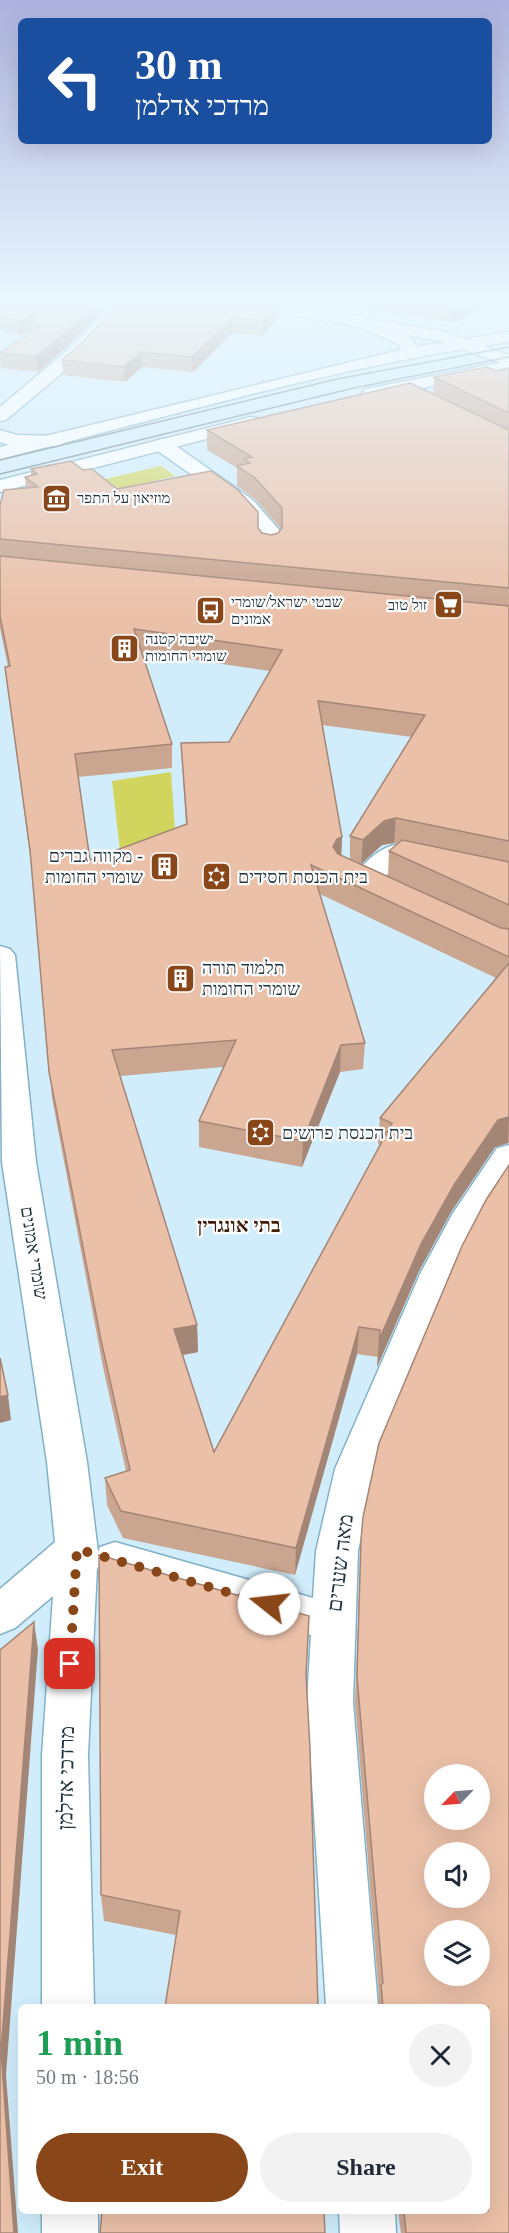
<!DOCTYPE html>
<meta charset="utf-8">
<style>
:root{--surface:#fff;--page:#f2f2f3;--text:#1f2937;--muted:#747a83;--accent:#894618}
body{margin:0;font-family:"Times New Roman",Heebo,serif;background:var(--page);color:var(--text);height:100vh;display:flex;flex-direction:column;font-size:22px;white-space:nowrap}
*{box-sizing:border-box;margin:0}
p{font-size:20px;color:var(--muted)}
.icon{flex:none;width:33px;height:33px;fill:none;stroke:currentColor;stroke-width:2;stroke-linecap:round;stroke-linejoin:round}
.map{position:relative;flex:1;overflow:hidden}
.sheet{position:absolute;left:18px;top:2004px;width:472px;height:210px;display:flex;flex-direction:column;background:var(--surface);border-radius:9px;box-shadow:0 6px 24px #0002}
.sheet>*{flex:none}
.guide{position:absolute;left:18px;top:18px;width:474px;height:126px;border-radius:9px;box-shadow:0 6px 24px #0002;background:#1a4fa0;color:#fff;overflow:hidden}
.needle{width:39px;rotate:245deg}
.buttons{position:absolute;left:424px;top:1764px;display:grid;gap:12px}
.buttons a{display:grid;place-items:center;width:66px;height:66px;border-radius:50%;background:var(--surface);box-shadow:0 6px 24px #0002;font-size:30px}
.pin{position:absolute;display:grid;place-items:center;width:51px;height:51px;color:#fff;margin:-26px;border-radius:12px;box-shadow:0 3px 9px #0006}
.me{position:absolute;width:66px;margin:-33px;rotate:286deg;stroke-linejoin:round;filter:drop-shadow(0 0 4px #0008)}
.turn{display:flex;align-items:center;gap:21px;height:126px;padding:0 18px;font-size:27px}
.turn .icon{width:78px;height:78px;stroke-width:2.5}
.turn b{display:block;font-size:42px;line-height:51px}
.round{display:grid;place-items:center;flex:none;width:63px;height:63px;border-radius:32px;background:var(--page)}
.headline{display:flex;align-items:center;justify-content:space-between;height:102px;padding:0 18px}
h1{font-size:36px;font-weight:700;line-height:45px;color:#1e9e55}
.action{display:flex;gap:12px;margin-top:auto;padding:12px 18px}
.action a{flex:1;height:69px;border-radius:36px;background:var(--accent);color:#fff;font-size:24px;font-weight:700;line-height:69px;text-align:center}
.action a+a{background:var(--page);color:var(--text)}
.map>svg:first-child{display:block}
.green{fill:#d1d55e}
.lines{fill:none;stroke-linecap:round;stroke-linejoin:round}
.minor-casing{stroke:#83b1c8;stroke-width:3}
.highway-casing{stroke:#83b1c8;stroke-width:3}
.minor{fill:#fff;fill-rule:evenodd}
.highway{fill:#fff;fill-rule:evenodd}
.tram{stroke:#6b818d;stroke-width:1.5}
.wall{fill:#caa590;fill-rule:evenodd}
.shaded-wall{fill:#a48676}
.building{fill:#ebc0a8;stroke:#a48676;stroke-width:1.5;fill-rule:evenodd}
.route{stroke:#894618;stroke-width:10;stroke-dasharray:0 18}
.labels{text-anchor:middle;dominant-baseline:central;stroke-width:4.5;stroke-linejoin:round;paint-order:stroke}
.far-poi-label{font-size:15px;fill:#1e313a;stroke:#fff;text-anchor:start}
.poi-label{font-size:18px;fill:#1e313a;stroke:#fff;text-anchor:start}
.street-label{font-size:18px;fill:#1e313a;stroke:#fff}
.neighbourhood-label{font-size:20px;font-weight:bold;fill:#401f0a;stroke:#fff}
.near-street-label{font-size:21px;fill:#1e313a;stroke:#fff}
</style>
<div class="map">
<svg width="509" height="2233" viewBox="0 0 509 2233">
<rect width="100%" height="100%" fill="#d1edfc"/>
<!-- green -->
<g class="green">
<path d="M161 466 175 476 119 489 105 479Z"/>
<path d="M171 772 176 843 120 851 112 781Z"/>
</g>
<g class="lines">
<defs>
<g id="minor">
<path d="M113 304H130L82 356 6 420 0 421V407L70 348Z"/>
<path d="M251 304H284L445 332 509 355V366L441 341 259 309Z"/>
<path d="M0 430 17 435 63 436 65 440 63 444 56 446 15 447 0 442Z"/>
<path d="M162 439 169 441 253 500 280 531V548L277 552 270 554 263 552 260 548V532L239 508 155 449 153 445 155 441Z"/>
<path d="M394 845 509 869V885L400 862C386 875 376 890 356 885L352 879C361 865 378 849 394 845Z"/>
<path d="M0 946 10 949 15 955 36 1162 87 1462 98 1552 100 1547 115 1542 313 1598 316 1551 335 1469 421 1272 453 1213 497 1148 509 1145V1182L481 1226 457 1272 427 1342 375 1469 358 1551 353 1702 378 2007H326L307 1702 311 1635 115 1578 100 1573 97 1567 88 1755 94 2007H42V1755L53 1596 15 1628 0 1634V1589L55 1542 47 1462 2 1162Z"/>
<rect x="42" y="2211" width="56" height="22"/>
<path d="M339 2211H395L396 2233H340Z"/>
</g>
<g id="highway">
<path d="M359 316C374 320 413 331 416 347L509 332V342C337 366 169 417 0 459V447L400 350 399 344 353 324 351 321Z"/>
<path d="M509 361V371L371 398 365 397 362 393 365 389 371 388Z"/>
<path d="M251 417 257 418 260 422 257 426 0 492V480Z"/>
</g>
</defs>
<!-- minor casing -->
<use href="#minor" class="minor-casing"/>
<!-- highway casing -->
<use href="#highway" class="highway-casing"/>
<!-- minor -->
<use href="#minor" class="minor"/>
<!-- highway -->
<use href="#highway" class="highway"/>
<!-- tram -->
<g class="tram">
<path d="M0 460 337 379 509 347"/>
<path d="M0 474 354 388 509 357"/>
</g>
</g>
<!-- wall -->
<g class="wall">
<path d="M0 304H110L68 346 38 372 1 368 0 352 35 331 19 335 0 330Z"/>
<path d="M119 304 279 315 263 336 232 333 193 372 142 367 125 382 63 375 62 360 83 342Z"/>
<path d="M333 304H484L460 321 450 322Z"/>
<path d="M509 368V1143L495 1147 451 1212 419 1271 377 1367 378 1357 357 1354 295 1575 123 1538 107 1505 105 1478 126 1471 103 1367 52 1098 32 871 8 690 5 667H8L0 628V505L26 488 25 477 31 475V469L83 470 117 489 258 528 262 533 271 535 278 533 281 529 255 499 237 486V468L207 450V430L433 393 434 377 496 371ZM142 652 270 671 229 742 181 743 186 825 90 860 78 777 172 768V744ZM322 725 412 737 350 836V859L341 856 342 837ZM394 843 398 844 389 851 388 876 361 864 382 845ZM320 894 496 978 380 1118 378 1144 380 1145 214 1452 183 1355 198 1352 197 1325 120 1076 223 1067 199 1121V1147L302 1167 340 1072 363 1069 365 1043Z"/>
<path d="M509 1165V2233H401L398 2211H488V2007H378L379 1997 355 1702 360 1567 363 1517 379 1443 462 1246 486 1200ZM435 1774H480V1820H435ZM435 1852H480V1898H435ZM435 1930H480V1976H435Z"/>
<path d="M309 1616 306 1680 176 1935 104 1921 101 1895Z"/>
</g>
<!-- shaded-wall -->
<g class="shaded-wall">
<path d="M95 304H110L68 346 38 372 36 357Z"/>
<path d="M277 304H279V315L263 336V321Z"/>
<path d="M465 304H484L460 321 450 322 451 307Z"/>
<path d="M33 315 34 330 19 335 18 321Z"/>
<path d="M232 318V333L193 372 192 357Z"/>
<path d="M141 352 142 367 125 382 124 367Z"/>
<path d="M396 818 394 843 382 845 361 864 363 840 384 821Z"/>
<path d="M342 837 341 862 333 847 337 839Z"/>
<path d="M341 1045 340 1072 302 1167 303 1141Z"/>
<path d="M509 1117 508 1143 495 1147 451 1212 419 1271 377 1367 379 1340 421 1244 454 1185 498 1120Z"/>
<path d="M197 1325 198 1352 176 1356 174 1329Z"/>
<path d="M359 1327 357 1354 295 1575 296 1548Z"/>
<path d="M8 1395 11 1420 0 1423V1397Z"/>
<path d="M34 1622 38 1649 6 2075 18 2233H14L1 2051Z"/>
</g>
<!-- building -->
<g class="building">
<path d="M7 304H95L67 331 36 357 0 353 39 327 33 315 18 321 0 316V305Z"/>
<path d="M119 304H277L263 321 232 318 192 357 141 352 124 367 62 360 83 342Z"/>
<path d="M430 304H465L461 306 451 307Z"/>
<path d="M487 367 496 371 509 368V413L434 377Z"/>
<path d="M410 383 509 430V588L0 539V505L4 490 38 487 25 477 37 474 31 469 71 461 83 470 92 469 117 489 211 471 237 489 258 512V528L262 533 271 535 278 533 282 528V508L255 478 237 466 250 463 244 459 252 457 207 430Z"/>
<path d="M0 556 509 606V841L396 818 384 821 363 840 350 836 425 715 318 701 342 837 337 839 333 847 338 854 501 928 509 929V957L311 865 365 1043 341 1045 303 1141 199 1121 236 1040 112 1050 197 1325 174 1329 214 1452 392 1123 380 1118 509 963V1117L498 1120 454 1185 421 1244 379 1340 380 1330 359 1327 296 1548 121 1511 105 1478 130 1470 101 1340 49 1072 30 850 5 667 10 666 0 616ZM134 629 282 650 229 742 181 743 187 824 90 860 75 754 172 744Z"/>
<path d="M402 840 509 862V905L389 851Z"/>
<path d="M509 1165V2233H406L404 2211H488V2007H383L381 1985 383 1983 357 1676 361 1540 363 1517 379 1443 462 1246 486 1200ZM435 1774H480V1820H435ZM435 1852H480V1898H435ZM435 1930H480V1976H435Z"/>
<path d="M0 1358 8 1395 0 1397Z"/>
<path d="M99 1555 309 1616 306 1675 310 1749 318 2007H165L180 1911 101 1895Z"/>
<path d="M34 1622 1 2051 14 2233H0V1650Z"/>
<path d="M102 2211H324L325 2233H100Z"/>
</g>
<!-- sky -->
<linearGradient id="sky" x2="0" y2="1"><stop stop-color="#acb2dd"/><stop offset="0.49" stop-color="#eaf7fe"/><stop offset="1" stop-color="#eaf7fe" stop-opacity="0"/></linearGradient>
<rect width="509" height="616" fill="url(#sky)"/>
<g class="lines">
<!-- route -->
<path class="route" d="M70 1664 77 1549 269 1604"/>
</g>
<!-- icons -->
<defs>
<symbol id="museum-square" viewBox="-11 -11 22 22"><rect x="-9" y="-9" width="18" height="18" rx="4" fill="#894618" stroke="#fff"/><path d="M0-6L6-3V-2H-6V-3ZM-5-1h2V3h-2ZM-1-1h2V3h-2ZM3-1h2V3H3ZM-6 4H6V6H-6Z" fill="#fff"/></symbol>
<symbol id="supermarket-square" viewBox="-11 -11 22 22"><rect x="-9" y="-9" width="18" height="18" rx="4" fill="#894618" stroke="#fff"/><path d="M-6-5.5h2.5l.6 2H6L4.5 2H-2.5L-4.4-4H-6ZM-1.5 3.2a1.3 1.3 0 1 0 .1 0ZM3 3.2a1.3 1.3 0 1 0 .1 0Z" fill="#fff"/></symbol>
<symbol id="bus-square" viewBox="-11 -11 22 22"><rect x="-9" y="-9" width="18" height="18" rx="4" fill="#894618" stroke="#fff"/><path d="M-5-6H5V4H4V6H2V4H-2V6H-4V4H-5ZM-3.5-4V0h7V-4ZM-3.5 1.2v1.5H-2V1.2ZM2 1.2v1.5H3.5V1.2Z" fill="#fff"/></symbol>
<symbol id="building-square" viewBox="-11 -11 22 22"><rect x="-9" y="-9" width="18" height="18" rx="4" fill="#894618" stroke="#fff"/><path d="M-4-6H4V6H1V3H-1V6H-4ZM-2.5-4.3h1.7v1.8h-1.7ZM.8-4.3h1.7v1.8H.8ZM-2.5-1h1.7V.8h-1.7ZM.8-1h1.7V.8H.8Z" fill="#fff"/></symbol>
<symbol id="synagogue-square" viewBox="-11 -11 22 22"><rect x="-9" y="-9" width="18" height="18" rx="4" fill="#894618" stroke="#fff"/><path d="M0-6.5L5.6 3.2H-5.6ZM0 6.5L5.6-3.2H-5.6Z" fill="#fff"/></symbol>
</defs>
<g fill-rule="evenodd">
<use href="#museum-square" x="40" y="482" width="33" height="33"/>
<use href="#supermarket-square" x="432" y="588" width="33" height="33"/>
<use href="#bus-square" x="194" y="594" width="33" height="33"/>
<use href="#building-square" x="108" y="632" width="33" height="33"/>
<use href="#building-square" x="148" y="850" width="33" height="33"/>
<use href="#synagogue-square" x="200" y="860" width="33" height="33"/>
<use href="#building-square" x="164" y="962" width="33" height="33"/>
<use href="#synagogue-square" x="244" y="1116" width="33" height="33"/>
</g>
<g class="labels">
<!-- far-poi labels -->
<g class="far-poi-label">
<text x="77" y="498">מוזיאון על התפר</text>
<text x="231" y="602">שבטי ישראל/שומרי<tspan x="231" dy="17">אמונים</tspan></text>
<text x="427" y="605" text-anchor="end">זול טוב</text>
<text x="145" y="639">ישיבה קטנה<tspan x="145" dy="17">שומרי החומות</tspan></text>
</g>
<!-- poi labels -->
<g class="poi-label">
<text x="143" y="856" text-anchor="end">מקווה גברים -<tspan x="143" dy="21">שומרי החומות</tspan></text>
<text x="238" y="877">בית הכנסת חסידים</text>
<text x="202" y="968">תלמוד תורה<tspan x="202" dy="21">שומרי החומות</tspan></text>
<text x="282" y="1133">בית הכנסת פרושים</text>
</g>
<!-- street labels -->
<g class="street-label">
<text transform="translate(34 1253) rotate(81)">שומרי אמונים</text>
</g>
<!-- neighbourhood labels -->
<g class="neighbourhood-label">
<text x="239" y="1225">בתי אונגרין</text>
</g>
<!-- near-street labels -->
<g class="near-street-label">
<text transform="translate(340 1563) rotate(-83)">מאה שערים</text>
<text transform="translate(66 1778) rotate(-89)">מרדכי אדלמן</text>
</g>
</g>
</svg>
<div class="buttons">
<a><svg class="needle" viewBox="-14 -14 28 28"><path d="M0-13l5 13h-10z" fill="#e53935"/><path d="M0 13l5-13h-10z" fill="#747a83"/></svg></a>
<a><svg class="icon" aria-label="sound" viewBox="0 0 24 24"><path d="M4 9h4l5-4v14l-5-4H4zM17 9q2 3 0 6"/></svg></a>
<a><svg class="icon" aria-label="layers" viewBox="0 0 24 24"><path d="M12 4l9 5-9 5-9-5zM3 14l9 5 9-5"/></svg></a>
</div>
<div class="pin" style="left:70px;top:1664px;background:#d93025"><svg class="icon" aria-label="arrive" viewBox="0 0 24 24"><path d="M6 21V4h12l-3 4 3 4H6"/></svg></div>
<svg class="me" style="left:269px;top:1604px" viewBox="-20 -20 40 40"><circle r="19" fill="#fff"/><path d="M0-13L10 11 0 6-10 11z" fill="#894618"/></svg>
<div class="guide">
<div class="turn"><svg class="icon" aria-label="left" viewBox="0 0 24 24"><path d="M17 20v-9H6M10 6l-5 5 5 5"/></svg><div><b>30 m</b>מרדכי אדלמן</div></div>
</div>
<section class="sheet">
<div class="headline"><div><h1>1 min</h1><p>50 m · 18:56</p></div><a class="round"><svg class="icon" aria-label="close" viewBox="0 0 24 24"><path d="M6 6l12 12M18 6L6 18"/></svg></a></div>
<div class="action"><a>Exit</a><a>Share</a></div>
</section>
</div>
